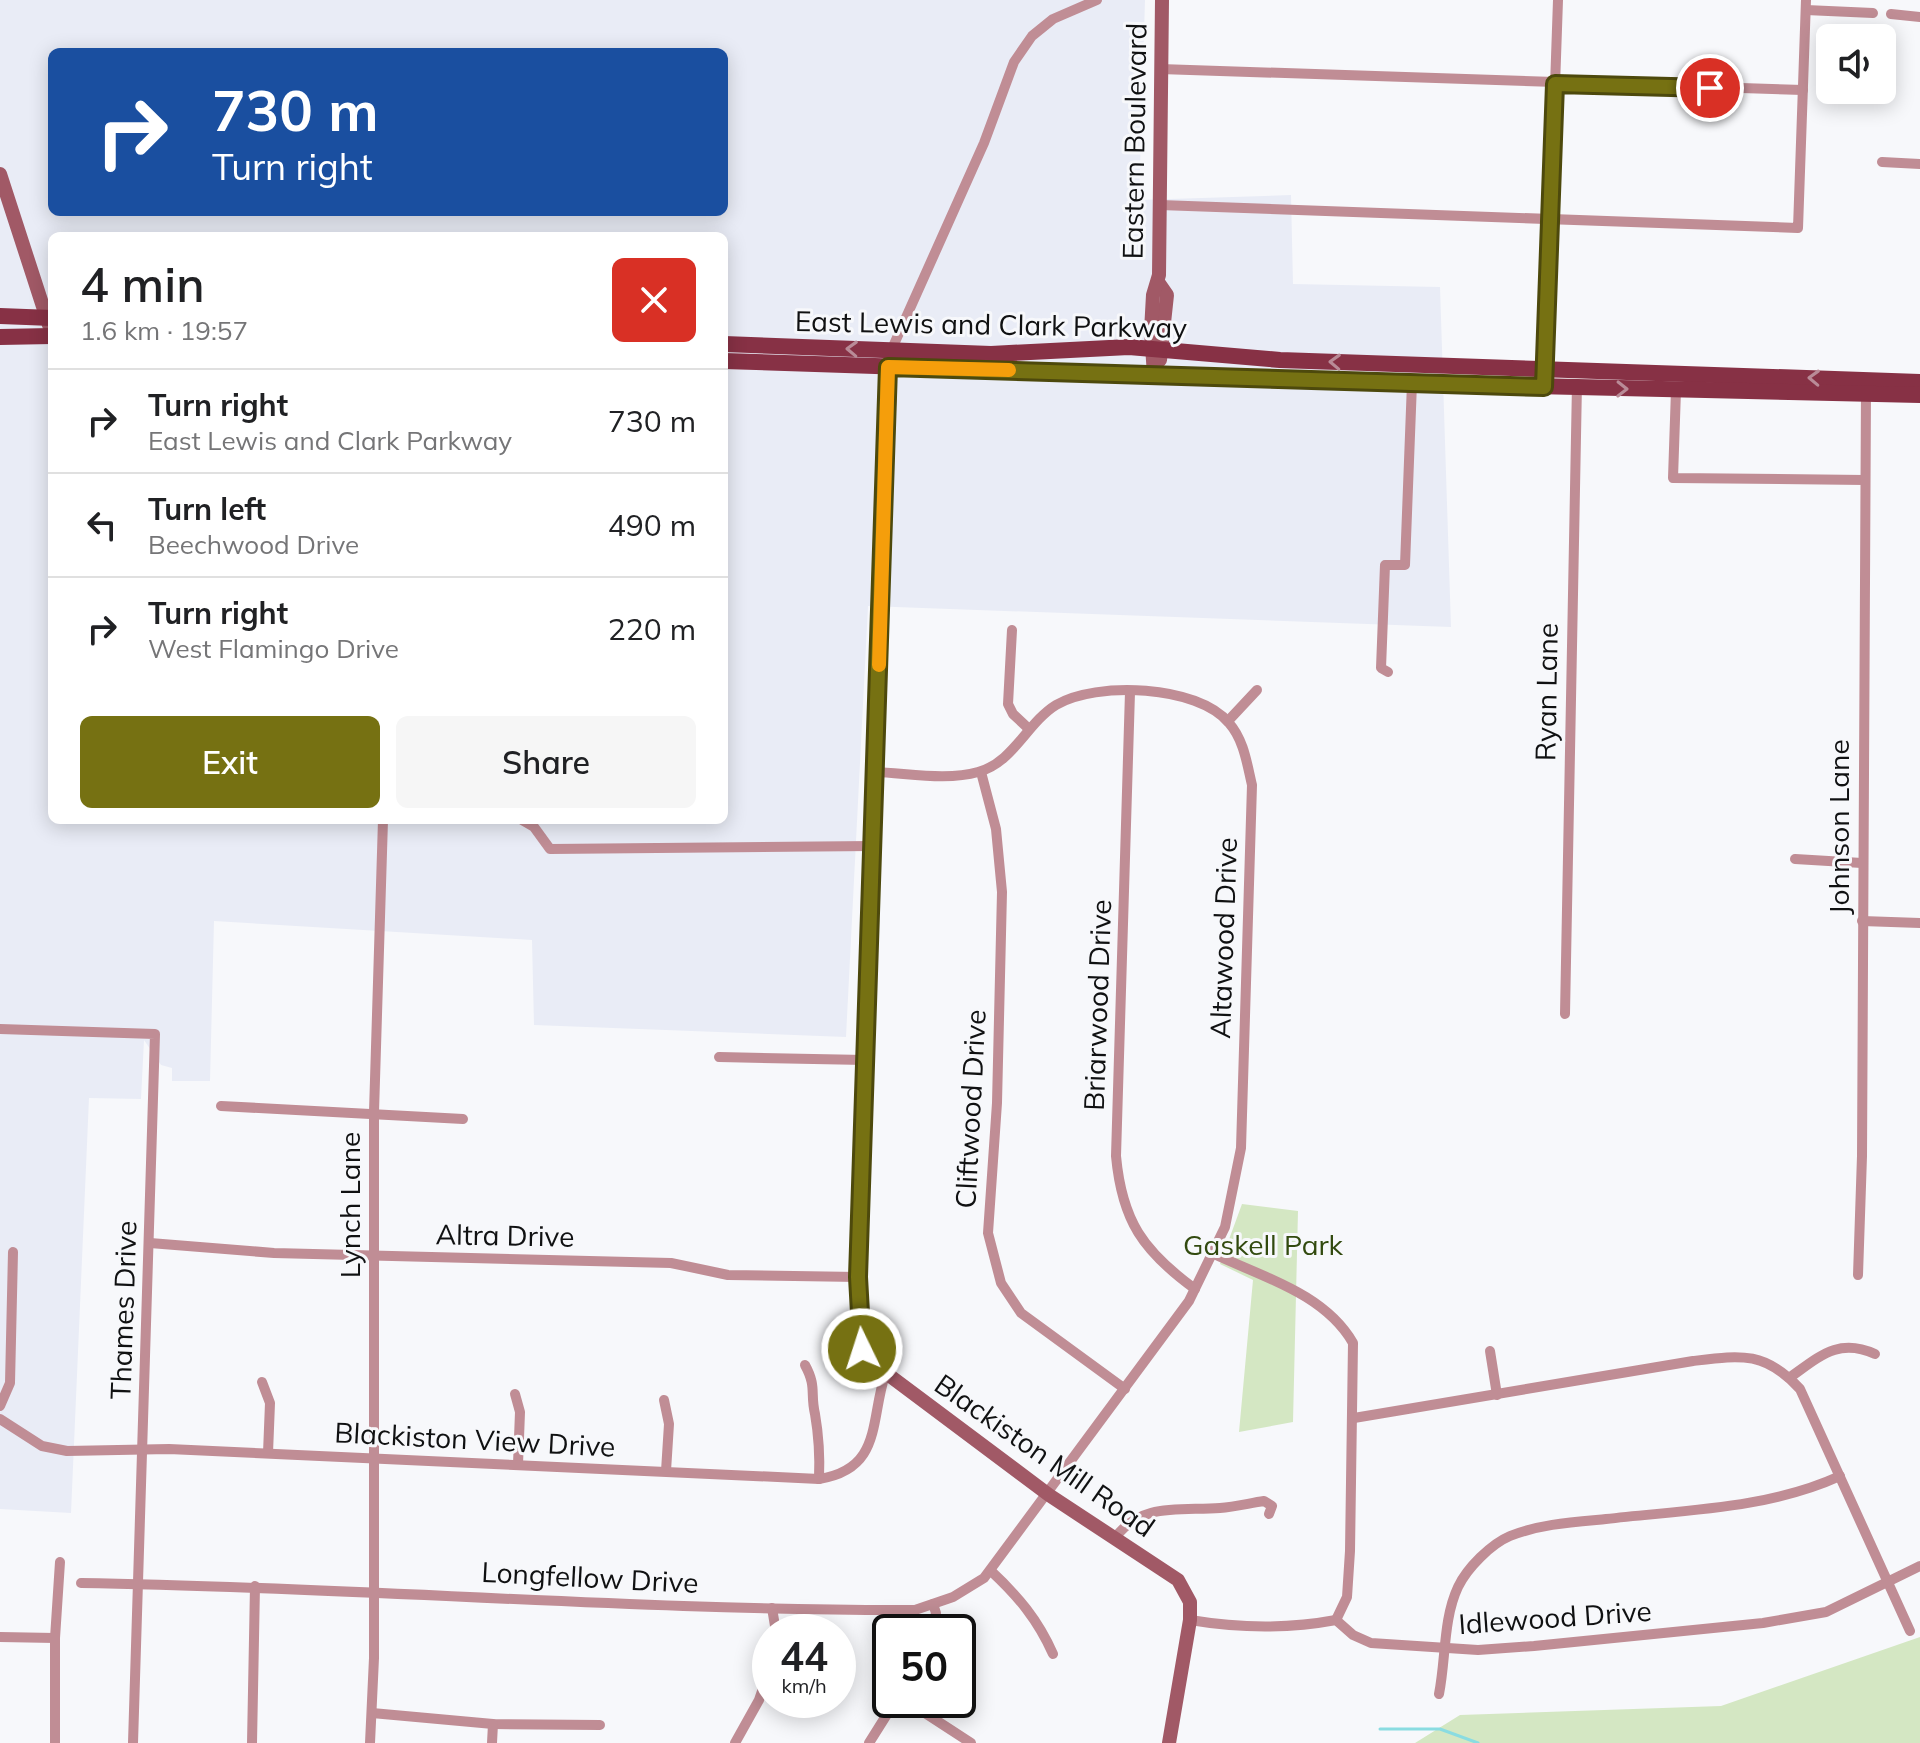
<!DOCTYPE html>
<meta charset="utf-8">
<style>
:root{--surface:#fff;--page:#f6f6f6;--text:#202124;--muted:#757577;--line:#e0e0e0;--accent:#767112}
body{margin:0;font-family:Mulish,sans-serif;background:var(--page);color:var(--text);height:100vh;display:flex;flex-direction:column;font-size:30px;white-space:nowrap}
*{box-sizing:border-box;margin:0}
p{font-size:26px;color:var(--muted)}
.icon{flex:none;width:44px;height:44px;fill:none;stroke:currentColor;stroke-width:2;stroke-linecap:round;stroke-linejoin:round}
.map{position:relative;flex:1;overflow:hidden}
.details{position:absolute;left:48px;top:232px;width:680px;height:592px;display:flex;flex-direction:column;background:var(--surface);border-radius:12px;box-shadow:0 4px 20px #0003}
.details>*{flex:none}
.top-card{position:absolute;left:48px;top:48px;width:680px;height:168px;border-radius:12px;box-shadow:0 4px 20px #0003;background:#1a4fa0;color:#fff;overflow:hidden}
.fabs{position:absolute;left:1816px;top:24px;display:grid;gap:16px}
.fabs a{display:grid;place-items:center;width:80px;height:80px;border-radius:12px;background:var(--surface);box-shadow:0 4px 20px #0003;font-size:40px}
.speed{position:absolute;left:752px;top:1614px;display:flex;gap:16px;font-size:40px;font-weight:700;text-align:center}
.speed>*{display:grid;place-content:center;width:104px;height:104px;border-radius:50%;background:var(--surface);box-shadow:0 4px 20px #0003;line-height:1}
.speed small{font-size:20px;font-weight:400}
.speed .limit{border:4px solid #111;border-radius:12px;background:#fff;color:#111}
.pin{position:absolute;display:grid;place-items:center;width:68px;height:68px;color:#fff;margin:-34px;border:4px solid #fff;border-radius:50%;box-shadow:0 2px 8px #0007}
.me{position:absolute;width:88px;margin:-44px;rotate:356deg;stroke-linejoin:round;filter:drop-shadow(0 0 6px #0008)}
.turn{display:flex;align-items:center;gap:28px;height:168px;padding:0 32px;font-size:36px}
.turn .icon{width:104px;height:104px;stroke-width:2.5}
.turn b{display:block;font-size:56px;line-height:68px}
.round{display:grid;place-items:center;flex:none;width:84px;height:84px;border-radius:12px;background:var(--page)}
.overview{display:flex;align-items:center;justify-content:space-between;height:136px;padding:0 32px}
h1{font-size:48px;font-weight:600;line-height:60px}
.cta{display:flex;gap:16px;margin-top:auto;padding:16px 32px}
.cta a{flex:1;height:92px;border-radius:12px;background:var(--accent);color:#fff;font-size:32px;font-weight:600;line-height:92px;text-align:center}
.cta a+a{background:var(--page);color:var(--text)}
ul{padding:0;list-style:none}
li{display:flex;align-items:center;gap:24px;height:104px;padding:0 32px;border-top:2px solid var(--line)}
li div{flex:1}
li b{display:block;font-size:30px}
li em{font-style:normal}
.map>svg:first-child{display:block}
.built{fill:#e9ecf6;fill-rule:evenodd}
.green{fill:#d4e7c3}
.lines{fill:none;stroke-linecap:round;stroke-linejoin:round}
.stream{stroke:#8adce1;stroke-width:3}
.street{stroke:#c08d95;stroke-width:10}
.secondary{stroke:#a15966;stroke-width:14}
.primary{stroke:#873145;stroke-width:16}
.oneway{stroke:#b98b97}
.route-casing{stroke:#4d490c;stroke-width:20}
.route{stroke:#767112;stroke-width:14}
.slow{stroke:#f59e0b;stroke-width:14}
.labels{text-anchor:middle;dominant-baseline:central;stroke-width:6;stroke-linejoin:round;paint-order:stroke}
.street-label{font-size:28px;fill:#101112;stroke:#f7f8fb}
.park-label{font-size:28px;fill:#324a0f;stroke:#f7f8fb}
</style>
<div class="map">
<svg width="1920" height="1743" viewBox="0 0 1920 1743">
<rect width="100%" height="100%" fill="#f7f8fb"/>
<!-- built -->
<path class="built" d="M0 0H1145L1139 200 1291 195 1293 284 1440 287 1451 627 868 606 846 1037 534 1025 532 940 214 921 210 1081H172V1068L161 1065 144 1040 141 1099 89 1098 71 1513 0 1509ZM52 52H724V212H52ZM52 236H724V820H52Z"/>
<!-- green -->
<g class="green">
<path d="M1242 1204 1298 1211 1293 1422 1239 1432 1253 1280 1220 1264Z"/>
<path d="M1920 1637V1743H1415L1460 1715 1721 1706Z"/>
</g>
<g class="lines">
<!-- stream -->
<path class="stream" d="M1380 1729H1440L1478 1743"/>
<!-- street -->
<g class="street">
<path d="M1806 10 1873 13"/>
<path d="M1891 14 1920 17"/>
<path d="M1160 69 1803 90"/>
<path d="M1882 162 1920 164"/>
<path d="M1160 205 1798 228 1806 0"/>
<path d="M891 351 984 143 1014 62 1032 36 1053 19 1097 0"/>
<path d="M1545 373 1558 0"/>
<path d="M1676 390 1673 478 1865 480"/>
<path d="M1012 630 1008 704 1013 714 1029 729"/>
<path d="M1388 672 1381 668 1385 565H1405L1412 383"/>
<path d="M1130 692 1116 1156C1122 1221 1143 1251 1195 1289"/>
<path d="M1228 721 1257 690"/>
<path d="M981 772 996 829 1002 892 997 1103 988 1233 1001 1283 1021 1313 1125 1389"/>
<path d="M522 820 534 827 550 849 872 846"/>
<path d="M1795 859 1862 863"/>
<path d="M1862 921 1920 923"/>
<path d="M1565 1014 1577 384"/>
<path d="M0 1029 155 1034 133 1743"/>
<path d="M719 1057 865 1060"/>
<path d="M221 1106 463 1119"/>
<path d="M150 1243 274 1253 671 1263 728 1275 858 1277"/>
<path d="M1214 1254C1263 1277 1325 1294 1353 1343L1350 1551 1347 1597 1336 1620"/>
<path d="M1858 1275 1862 1156 1866 390"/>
<path d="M1490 1351 1497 1395"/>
<path d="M805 1365C817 1387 810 1393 815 1414 819 1437 820 1456 819 1479"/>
<path d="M1789 1378C1819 1357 1838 1337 1875 1354"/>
<path d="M262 1382 270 1403 268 1453"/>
<path d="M515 1394 520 1412 518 1464"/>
<path d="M664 1400 669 1424 666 1471"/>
<path d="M0 1406 10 1383 13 1252"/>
<path d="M1354 1418 1693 1361C1741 1355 1765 1351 1800 1389L1910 1631"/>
<path d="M0 1419 42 1446 67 1451 169 1449 819 1479C882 1469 870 1421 885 1375"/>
<path d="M1115 1538C1141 1502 1181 1511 1220 1508 1235 1507 1250 1503 1264 1501L1272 1506 1269 1514"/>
<path d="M991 1571C1018 1596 1038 1620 1053 1654"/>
<path d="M81 1583C359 1587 637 1611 915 1610L953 1597 984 1578 1189 1301 1225 1227 1241 1148 1252 785C1247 764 1244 740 1229 723 1198 685 1096 681 1056 705 1027 723 1013 763 978 772 947 781 907 773 875 772"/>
<path d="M772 1608 776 1632"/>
<path d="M1190 1620C1238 1628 1288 1629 1336 1620L1353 1635 1371 1643 1478 1650 1534 1646 1763 1623 1826 1612 1920 1566"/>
<path d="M931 1632 936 1613 933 1604"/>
<path d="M0 1637 55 1638"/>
<path d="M1439 1694C1446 1659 1443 1619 1458 1587 1467 1568 1491 1544 1510 1536 1540 1524 1574 1522 1606 1519 1684 1510 1768 1509 1840 1476"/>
<path d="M905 1700 971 1743"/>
<path d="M372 1713 493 1724 600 1725"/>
<path d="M55 1743V1638L60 1562"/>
<path d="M252 1743 255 1586"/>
<path d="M370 1743 374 1658V1112L383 820"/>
<path d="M492 1743 493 1724"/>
<path d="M735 1743 759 1700 770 1668"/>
<path d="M869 1743 896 1700"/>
</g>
<!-- secondary -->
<g class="secondary">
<path d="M0 174 49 325"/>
<path d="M1158 282 1167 295 1160 360"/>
<path d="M891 351 858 1277 860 1344 870 1361 1049 1495 1178 1580 1190 1602V1620L1169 1743"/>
<path d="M1154 375 1151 331 1153 295 1159 275 1162 0"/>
</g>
<!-- primary -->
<g class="primary">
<path d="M0 316 52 318"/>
<path d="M0 337 52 336"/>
<path d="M724 344 991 354 1129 347 1280 360 1920 382"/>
<path d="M724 361 1324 381 1920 395"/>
</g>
</g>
<!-- one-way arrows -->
<defs><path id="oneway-chevron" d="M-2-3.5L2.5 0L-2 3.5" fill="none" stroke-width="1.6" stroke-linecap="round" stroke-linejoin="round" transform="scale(2)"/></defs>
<g class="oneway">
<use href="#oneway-chevron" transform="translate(852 349) rotate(-178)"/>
<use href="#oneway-chevron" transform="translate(1335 362) rotate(-178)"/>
<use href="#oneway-chevron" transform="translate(1814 378) rotate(-178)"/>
<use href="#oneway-chevron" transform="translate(1622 389) rotate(1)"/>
</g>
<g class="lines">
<defs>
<path id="route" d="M862 1349 858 1277 888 367 1544 387 1555 84 1710 88"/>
</defs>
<!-- route casing -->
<use href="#route" class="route-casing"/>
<!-- route -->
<use href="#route" class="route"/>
<!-- slow -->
<path class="slow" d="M879 665 888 367 1009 370"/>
</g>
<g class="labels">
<!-- street labels -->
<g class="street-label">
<text transform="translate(1134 141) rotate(-89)">Eastern Boulevard</text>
<text transform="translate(991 324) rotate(1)">East Lewis and Clark Parkway</text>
<text transform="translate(1546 692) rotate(-89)">Ryan Lane</text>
<text transform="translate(1838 827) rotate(-90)">Johnson Lane</text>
<text transform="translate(1223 938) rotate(-88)">Altawood Drive</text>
<text transform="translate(1097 1005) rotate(-88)">Briarwood Drive</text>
<text transform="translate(970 1109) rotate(-87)">Cliftwood Drive</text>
<text transform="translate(349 1205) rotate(-90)">Lynch Lane</text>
<text transform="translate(505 1235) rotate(1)">Altra Drive</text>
<text transform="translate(123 1310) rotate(-88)">Thames Drive</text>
<text transform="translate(475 1439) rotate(3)">Blackiston View Drive</text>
<text transform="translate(1045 1455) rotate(35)">Blackiston Mill Road</text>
<text transform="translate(590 1577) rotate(3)">Longfellow Drive</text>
<text transform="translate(1555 1617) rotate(-4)">Idlewood Drive</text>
</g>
<!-- park labels -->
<g class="park-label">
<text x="1263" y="1244">Gaskell Park</text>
</g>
</g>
</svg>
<div class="fabs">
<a><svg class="icon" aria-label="sound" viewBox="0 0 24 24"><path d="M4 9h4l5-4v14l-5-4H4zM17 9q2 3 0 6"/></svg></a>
</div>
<div class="speed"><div>44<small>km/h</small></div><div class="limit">50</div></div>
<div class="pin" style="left:1710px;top:88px;background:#d93025"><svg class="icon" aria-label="arrive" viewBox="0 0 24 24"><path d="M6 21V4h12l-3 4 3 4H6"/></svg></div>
<svg class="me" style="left:862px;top:1349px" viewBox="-20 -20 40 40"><circle r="17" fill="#767112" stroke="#fff" stroke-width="3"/><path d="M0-11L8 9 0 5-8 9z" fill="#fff"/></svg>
<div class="top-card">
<div class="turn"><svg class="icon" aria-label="right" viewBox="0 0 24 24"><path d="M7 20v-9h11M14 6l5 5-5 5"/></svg><div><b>730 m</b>Turn right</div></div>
</div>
<section class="details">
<div class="overview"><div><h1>4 min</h1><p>1.6 km · 19:57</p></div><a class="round" style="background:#d93025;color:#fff"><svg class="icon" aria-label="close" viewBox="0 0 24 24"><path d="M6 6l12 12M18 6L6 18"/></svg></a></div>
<ul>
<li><svg class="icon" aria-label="right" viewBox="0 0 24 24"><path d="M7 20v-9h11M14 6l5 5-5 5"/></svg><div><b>Turn right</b><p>East Lewis and Clark Parkway</p></div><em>730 m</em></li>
<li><svg class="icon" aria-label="left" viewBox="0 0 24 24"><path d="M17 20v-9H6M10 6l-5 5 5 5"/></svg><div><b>Turn left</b><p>Beechwood Drive</p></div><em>490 m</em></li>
<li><svg class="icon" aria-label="right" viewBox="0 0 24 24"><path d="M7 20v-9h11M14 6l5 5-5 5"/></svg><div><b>Turn right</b><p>West Flamingo Drive</p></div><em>220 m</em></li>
</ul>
<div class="cta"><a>Exit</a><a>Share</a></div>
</section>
</div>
